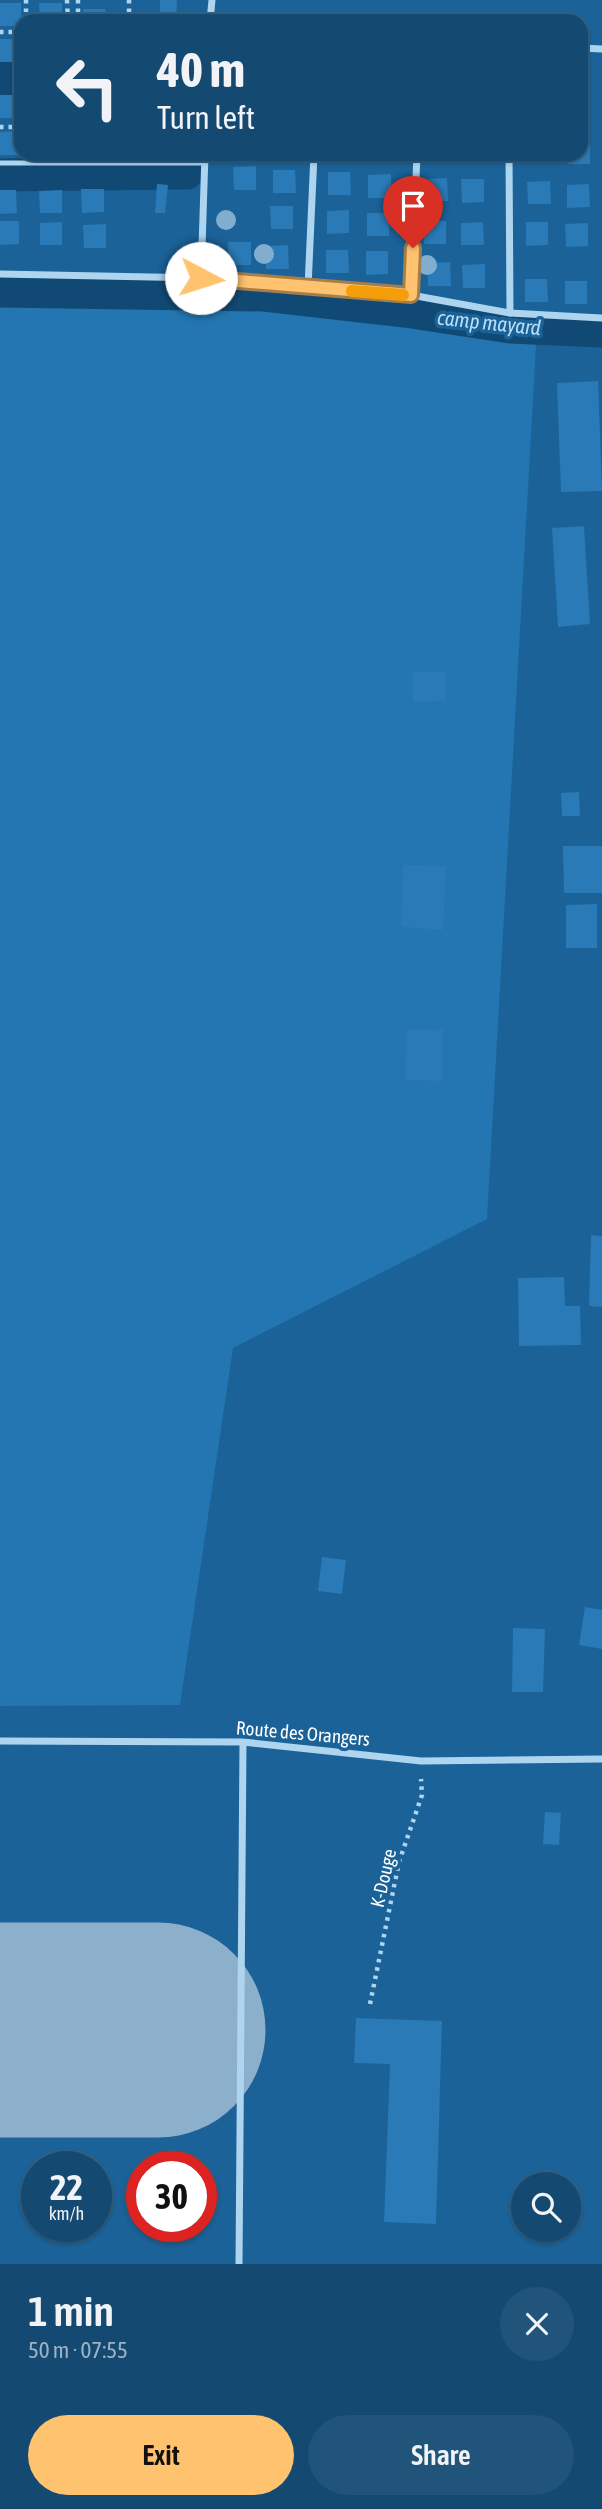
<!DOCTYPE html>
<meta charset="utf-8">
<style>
:root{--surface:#144a72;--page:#21547a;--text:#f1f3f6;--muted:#9db3c4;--line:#336284;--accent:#ffc26e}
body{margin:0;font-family:"Asap Condensed",sans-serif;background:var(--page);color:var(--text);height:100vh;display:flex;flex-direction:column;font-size:26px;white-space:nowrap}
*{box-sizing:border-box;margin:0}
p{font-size:23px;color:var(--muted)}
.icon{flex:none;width:38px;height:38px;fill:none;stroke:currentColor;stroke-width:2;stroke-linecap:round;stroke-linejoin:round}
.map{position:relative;height:2264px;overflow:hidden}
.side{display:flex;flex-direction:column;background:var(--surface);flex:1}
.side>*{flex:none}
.top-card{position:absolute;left:14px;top:14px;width:574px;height:147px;border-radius:21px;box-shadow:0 2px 5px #0004,0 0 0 2px var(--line);background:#144a72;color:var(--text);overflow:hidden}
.buttons{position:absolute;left:511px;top:2172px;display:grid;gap:14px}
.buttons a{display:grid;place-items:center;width:70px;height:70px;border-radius:50%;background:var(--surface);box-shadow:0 2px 5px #0004,0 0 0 2px var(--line);font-size:35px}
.speed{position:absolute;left:21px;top:2151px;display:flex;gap:14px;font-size:35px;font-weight:700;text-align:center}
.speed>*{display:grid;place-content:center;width:91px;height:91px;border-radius:50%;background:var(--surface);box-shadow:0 2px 5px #0004,0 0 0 2px var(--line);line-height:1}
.speed small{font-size:18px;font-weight:400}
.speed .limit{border:10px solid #d22;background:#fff;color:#111}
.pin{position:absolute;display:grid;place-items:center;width:60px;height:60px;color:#fff;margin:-72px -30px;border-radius:50% 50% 50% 0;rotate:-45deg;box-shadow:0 0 7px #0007}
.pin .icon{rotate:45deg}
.me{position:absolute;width:77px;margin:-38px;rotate:95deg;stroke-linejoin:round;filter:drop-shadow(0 0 5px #0008)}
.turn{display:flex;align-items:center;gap:24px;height:147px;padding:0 28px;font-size:32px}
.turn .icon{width:91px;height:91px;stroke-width:2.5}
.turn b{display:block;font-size:49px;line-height:60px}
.round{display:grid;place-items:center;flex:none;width:74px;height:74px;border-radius:37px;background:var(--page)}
.overview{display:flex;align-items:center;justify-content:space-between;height:119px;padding:0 28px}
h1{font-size:42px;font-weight:600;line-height:52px}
.action{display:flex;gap:14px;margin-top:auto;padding:14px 28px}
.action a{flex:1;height:80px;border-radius:42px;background:var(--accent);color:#111;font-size:28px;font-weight:600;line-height:80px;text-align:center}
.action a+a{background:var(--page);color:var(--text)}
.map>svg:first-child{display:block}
.green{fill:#2376b1}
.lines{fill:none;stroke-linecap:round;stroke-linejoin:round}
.canal{stroke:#114975;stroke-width:33}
.runway{stroke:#8cb0cc;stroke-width:215}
.building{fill:#297ab6}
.path{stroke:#aed5f0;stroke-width:4.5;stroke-dasharray:3.5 5;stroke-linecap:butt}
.service{stroke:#aed5f0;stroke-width:5}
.minor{stroke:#aed5f0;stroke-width:7}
.tree{fill:#81aece}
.route-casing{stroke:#a67e48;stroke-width:18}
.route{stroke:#ffc26e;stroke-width:12}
.slow{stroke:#f59e0b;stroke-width:12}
.labels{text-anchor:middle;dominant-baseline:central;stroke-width:7;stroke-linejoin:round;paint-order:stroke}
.street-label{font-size:19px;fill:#fff;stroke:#1a6298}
.water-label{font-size:21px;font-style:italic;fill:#bbdef7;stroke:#1a6298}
</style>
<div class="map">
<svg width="602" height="2264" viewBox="0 0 602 2264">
<rect width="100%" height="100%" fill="#1a6298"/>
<!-- green -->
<path class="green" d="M0 297 199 299 537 328 487 1219 233 1348 180 1705 0 1706Z"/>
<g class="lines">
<!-- canal -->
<g class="canal">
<path d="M0 66 21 65"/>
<path d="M0 90 21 91"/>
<path d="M0 175 187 173"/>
<path d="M0 291 264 295 405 311 510 327 602 331"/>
</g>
<!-- runway -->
<path class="runway" d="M0 2030H158"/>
</g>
<!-- building -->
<g class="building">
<path d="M160 0H177L176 21H160Z"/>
<rect x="0" y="3" width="21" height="23"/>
<path d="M39 3H62V21H40Z"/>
<path d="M83 9H105L106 21H83Z"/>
<rect x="0" y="39" width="21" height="23"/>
<rect x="0" y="95" width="18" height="23"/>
<path d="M18 131 19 155H0V132Z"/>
<path d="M590 140V164H568L567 154H581V141Z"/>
<rect x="371" y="154" width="22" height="6"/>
<path d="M427 154H449L450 160H427Z"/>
<path d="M461 154H483V160L461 161Z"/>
<path d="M529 154H551L552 163H529Z"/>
<path d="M256 166V190H234L233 167Z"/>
<path d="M273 170H295L296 193H273Z"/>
<path d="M328 172H350L351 195H328Z"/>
<path d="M391 174V198H368V175Z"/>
<path d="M447 178 448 201 425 202V179Z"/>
<path d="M461 179H484V202L462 203Z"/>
<path d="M550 181 551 204H528L527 182Z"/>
<path d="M157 184 168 185 165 213H155Z"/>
<path d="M589 184 590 207 567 208V185Z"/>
<path d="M81 189H104V212L82 213Z"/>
<path d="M0 190H16L17 213 0 214Z"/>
<path d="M62 190V213H40L39 191Z"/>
<path d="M270 206H293V229H271Z"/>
<path d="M349 210V233L327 234V211Z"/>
<rect x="367" y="213" width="22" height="23"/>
<path d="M0 221H19V244L0 245Z"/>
<path d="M423 221H446V244H424Z"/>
<path d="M62 222V245H40V223Z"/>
<path d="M483 222 484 245H461V223Z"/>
<path d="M526 222H548V245L526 246Z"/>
<path d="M588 223V246L566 247 565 224Z"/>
<path d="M106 224V248H84L83 225Z"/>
<path d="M228 242H251V265H229Z"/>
<path d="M288 245 289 269H266V246Z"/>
<path d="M326 250H348L349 273H326Z"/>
<path d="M366 251H388V274L366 275Z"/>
<path d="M450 262 451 286H428L427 263Z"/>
<path d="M485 264V288H463L462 265Z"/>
<path d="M525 279H547L548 302H525Z"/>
<rect x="565" y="281" width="22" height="23"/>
<path d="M598 381 602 491 561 492 557 383Z"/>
<path d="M584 526 590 624 558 627 552 528Z"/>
<path d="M413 672H446V701L413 702Z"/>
<path d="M579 792 580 816H562L561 793Z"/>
<path d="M563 846H602V893H564Z"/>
<path d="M403 865 446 866 443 930 401 927Z"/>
<path d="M597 904V948H566V905Z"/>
<path d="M407 1029 443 1030 442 1081 405 1080Z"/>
<path d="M591 1235 602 1236V1307L589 1306Z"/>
<path d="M564 1277 565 1306H580L581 1345 519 1346 518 1278Z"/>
<path d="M322 1557 346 1560 342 1594 318 1591Z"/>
<path d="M585 1607 602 1610V1649L579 1645Z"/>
<path d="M513 1628 545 1629 543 1692H512Z"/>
<path d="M545 1812 561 1813 559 1845 543 1844Z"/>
<path d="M356 2018 442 2021 436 2224 384 2222 390 2064 354 2063Z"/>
</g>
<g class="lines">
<!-- path -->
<g class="path">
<path d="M26 0V21"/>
<path d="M67 0 68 21"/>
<path d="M78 0V21"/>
<path d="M129 0V21"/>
<path d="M0 32H21"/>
<path d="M0 127H21"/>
<path d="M370 2004 399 1862 422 1795 421 1779"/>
</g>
<!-- service -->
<path class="service" d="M0 163H205"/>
<!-- minor -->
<g class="minor">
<path d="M210 21 212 0"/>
<path d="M581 48 602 49"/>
<path d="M509 154 510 313"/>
<path d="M0 274 201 278 411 295 510 313 602 318"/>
<path d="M201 278 205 154"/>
<path d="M308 287 314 154"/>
<path d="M411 295 417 154"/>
<path d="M0 1741 243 1742 421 1761 602 1759"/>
<path d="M239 2264 243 1742"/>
</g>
</g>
<!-- trees -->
<g class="tree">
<circle cx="226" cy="220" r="10"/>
<circle cx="264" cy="254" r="10"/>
<circle cx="427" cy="265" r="10"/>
</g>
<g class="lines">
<defs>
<path id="route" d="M201 278 411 295 413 248"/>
</defs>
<!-- route casing -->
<use href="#route" class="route-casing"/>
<!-- route -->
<use href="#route" class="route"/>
<!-- slow -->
<path class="slow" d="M352 291 403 295"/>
</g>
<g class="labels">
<!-- street labels -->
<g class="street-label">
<text transform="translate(303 1733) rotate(5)">Route des Orangers</text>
<text transform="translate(383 1878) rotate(-77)">K-Douge</text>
</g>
<!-- water labels -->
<g class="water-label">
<text transform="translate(489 322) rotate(6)">camp mayard</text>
</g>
</g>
</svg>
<div class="buttons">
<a><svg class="icon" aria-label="search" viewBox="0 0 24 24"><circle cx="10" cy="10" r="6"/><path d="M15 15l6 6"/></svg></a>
</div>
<div class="speed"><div>22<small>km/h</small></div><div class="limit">30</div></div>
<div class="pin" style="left:413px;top:248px;background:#d93025"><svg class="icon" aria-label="arrive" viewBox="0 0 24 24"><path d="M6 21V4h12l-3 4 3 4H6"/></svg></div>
<svg class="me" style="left:201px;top:278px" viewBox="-20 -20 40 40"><circle r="19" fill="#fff"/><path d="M0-13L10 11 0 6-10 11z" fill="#ffc26e"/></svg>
<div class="top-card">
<div class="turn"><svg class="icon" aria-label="left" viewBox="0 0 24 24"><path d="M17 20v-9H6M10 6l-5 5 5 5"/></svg><div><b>40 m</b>Turn left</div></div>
</div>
</div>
<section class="side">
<div class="overview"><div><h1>1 min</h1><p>50 m · 07:55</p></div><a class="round"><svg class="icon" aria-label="close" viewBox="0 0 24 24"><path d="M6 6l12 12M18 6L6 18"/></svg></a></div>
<div class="action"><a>Exit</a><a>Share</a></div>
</section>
